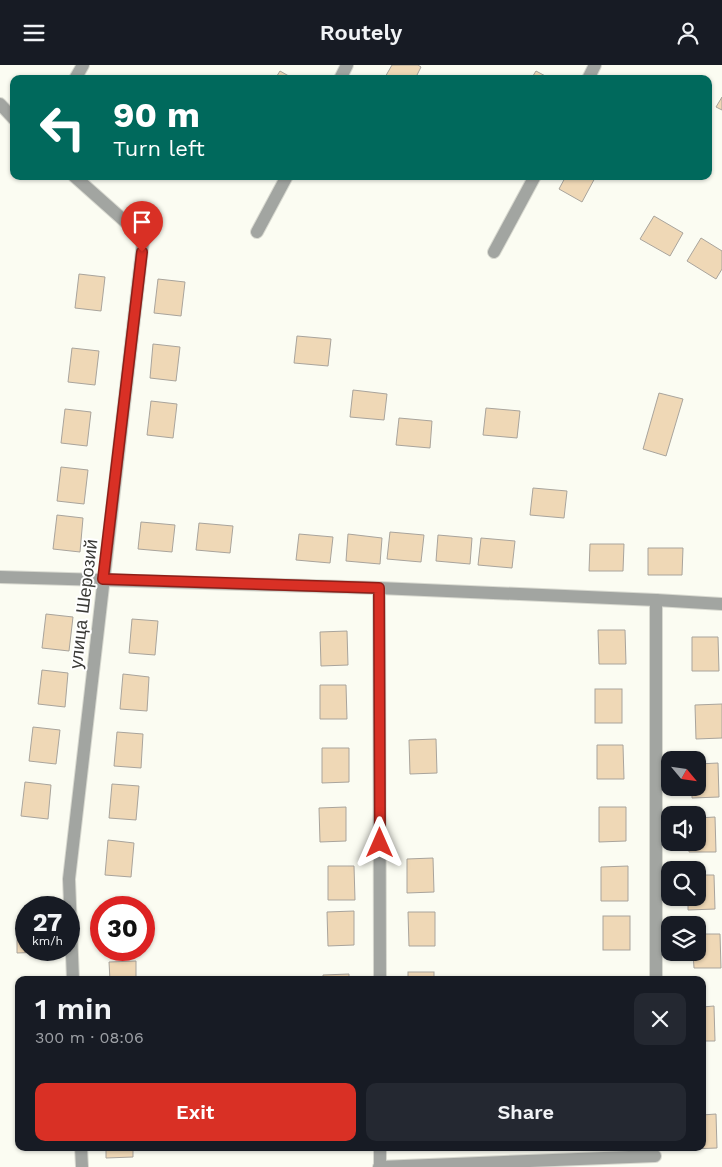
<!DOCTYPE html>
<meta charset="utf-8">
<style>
:root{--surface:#171b24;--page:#242831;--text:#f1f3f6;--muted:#9ea1a6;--accent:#d93025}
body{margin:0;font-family:"Work Sans",sans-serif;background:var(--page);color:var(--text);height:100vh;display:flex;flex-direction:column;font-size:19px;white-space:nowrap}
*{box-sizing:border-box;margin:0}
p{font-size:16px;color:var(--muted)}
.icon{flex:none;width:28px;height:28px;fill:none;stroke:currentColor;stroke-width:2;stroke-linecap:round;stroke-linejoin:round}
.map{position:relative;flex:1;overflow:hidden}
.sheet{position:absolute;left:15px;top:911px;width:691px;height:175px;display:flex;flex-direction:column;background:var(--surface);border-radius:10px;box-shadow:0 1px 4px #0004}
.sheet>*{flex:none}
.top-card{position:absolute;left:10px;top:10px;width:702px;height:105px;border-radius:10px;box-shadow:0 1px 4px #0004;background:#00695c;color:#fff;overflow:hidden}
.needle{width:32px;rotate:119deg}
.fabs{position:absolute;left:661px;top:686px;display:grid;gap:10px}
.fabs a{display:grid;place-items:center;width:45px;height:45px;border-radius:10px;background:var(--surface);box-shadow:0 1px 4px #0004;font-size:25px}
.speed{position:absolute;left:15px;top:831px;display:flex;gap:10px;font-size:25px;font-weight:700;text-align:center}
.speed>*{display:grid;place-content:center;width:65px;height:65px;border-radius:50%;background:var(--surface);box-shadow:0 1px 4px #0004;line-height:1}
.speed small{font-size:12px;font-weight:400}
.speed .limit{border:8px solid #d22;background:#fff;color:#111}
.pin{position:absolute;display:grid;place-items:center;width:42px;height:42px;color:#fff;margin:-51px -21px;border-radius:50% 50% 50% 0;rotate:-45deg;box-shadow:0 0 5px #0007}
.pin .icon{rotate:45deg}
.me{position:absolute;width:55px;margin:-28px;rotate:0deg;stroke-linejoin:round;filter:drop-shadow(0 0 4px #0008)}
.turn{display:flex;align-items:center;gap:18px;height:105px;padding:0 20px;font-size:22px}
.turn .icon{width:65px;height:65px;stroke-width:2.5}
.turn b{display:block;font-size:35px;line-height:42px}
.round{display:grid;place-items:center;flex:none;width:52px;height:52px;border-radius:10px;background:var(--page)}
.head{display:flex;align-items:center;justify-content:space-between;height:85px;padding:0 20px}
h1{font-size:30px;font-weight:600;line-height:38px}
.primary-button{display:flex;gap:10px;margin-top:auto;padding:10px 20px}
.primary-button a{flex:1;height:58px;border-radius:10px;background:var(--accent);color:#fff;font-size:20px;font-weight:600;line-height:58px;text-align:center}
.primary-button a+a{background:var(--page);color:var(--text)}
header{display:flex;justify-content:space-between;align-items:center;height:65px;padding:0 20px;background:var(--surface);font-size:22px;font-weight:600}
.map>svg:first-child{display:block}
.building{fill:#efd8b6;stroke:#a9a49c}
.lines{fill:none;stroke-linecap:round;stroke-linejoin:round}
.street-casing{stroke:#d8d9d0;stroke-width:14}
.street{stroke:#a2a5a1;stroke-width:12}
.route-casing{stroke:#8d1f18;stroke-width:12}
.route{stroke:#d93025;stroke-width:9}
.labels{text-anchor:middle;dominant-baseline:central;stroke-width:4;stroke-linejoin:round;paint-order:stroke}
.street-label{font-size:18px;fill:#3b3b37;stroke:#fff}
</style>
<header><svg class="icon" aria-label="menu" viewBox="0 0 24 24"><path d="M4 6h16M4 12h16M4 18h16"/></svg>Routely<svg class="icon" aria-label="person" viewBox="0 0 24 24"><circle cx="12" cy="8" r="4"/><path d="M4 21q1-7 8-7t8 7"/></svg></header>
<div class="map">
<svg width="722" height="1102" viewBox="0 0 722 1102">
<rect width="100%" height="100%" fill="#fbfcf2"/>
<!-- building -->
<g class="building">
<path d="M392 0H418L421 2 415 14H384Z"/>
<path d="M280 6 294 14H275Z"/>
<path d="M536 6 551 14H531Z"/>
<path d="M722 32V45L716 42Z"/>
<path d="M566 111H596L582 137 559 124Z"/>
<path d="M654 151 683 168 670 191 640 174Z"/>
<path d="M701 173 722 186V204L716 214 687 196Z"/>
<path d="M79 209 105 212 101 246 75 243Z"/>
<path d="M158 214 185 217 181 251 154 248Z"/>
<path d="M297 271 331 274 328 301 294 298Z"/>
<path d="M153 279 180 282 176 316 150 313Z"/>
<path d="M72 283 99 286 95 320 68 317Z"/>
<path d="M353 325 387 329 384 355 350 352Z"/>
<path d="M659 328 683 334 666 391 643 384Z"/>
<path d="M151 336 177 339 173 373 147 370Z"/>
<path d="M486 343 520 346 517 373 483 370Z"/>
<path d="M65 344 91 347 87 381 61 378Z"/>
<path d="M399 353 432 356 430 383 396 380Z"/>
<path d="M61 402 88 405 84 439 57 436Z"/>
<path d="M533 423 567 426 564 453 530 450Z"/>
<path d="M57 450 83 453 80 487 53 484Z"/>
<path d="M141 457 175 460 172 487 138 484Z"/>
<path d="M199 458 233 461 230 488 196 485Z"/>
<path d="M390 467 424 470 421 497 387 494Z"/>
<path d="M299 469 333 472 330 498 296 495Z"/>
<path d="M348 469 382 473 380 499 346 496Z"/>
<path d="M438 470 472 473 470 499 436 496Z"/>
<path d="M481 473 515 476 512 503 478 500Z"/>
<path d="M590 479H624L623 506H589Z"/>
<path d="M648 483H683L682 510H648Z"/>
<path d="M46 549 73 552 69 586 42 583Z"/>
<path d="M132 554 158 556 155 590 129 588Z"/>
<path d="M598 565H625L626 599H599Z"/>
<path d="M347 566 348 600 321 601 320 567Z"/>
<path d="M692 572H718L719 606H692Z"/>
<path d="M42 605 68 608 65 642 38 639Z"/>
<path d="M123 609 149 612 147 646 120 644Z"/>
<path d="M320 620H346L347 654H320Z"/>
<rect x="595" y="624" width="27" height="34"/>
<path d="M722 639V673L696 674 695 640Z"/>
<path d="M33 662 60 665 56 699 29 696Z"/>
<path d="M117 667 143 669 141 703 114 701Z"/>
<path d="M436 674 437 708 410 709 409 675Z"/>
<path d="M597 680H623L624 714H597Z"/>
<path d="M322 683H349V717L322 718Z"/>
<path d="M718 698 719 732 692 733V722H698V699Z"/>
<path d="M25 717 51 720 48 754 21 751Z"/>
<path d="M112 719 139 721 136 755 109 753Z"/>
<path d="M346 742V776L320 777 319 743Z"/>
<path d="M599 742H626V776L599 777Z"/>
<path d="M715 752 716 787H689V778H698V753Z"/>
<path d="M108 775 134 778 131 812 105 810Z"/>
<path d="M433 793 434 827 407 828V794Z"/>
<path d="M328 801H354L355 835H328Z"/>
<path d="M628 801V836H601V802Z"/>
<path d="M698 810H714L715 844 688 845V832H698Z"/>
<path d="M354 846V880L328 881 327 847Z"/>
<path d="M408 847H435V881H409Z"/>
<rect x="603" y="851" width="27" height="34"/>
<path d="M26 853V885H44V887L17 888V854Z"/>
<path d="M698 869H720L721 903H694L693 888H698Z"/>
<path d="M136 896V915H110L109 897Z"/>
<rect x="408" y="907" width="26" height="8"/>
<path d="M349 909V915H323V910Z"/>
<path d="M17 918H19V952H18Z"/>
<path d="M714 941 715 976H702V942Z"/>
<path d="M716 1049 717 1083 690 1084V1082H702V1050Z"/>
<path d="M106 1082H133V1092L106 1093Z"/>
</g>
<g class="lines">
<defs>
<g id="street">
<path d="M75 14 83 0"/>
<path d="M340 14 347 0"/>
<path d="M588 14 595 0"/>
<path d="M0 39 14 54"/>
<path d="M257 167 287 111"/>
<path d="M494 187 535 111"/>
<path d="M0 512 379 523 656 535 722 539"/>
<path d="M379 523 380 915"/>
<path d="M73 915 69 814 144 168 129 160 74 111"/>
<path d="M656 915V535"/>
<path d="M81 1082 82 1102"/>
<path d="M380 1082V1102"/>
<path d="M379 1102 655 1091"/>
</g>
</defs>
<!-- street casing -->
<use href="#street" class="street-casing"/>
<!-- street -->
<use href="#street" class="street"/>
</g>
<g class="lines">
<defs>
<path id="route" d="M142 187 103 514 379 523 380 778"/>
</defs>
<!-- route casing -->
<use href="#route" class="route-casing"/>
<!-- route -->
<use href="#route" class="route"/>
</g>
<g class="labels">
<!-- street labels -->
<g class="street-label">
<text transform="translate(83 539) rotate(-83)">улица Шерозий</text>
</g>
</g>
</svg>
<div class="fabs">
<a><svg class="needle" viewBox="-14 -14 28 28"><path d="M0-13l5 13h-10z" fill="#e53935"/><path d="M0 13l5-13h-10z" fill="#9ea1a6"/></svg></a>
<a><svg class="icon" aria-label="sound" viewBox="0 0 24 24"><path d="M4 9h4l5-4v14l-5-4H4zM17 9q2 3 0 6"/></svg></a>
<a><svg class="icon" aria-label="search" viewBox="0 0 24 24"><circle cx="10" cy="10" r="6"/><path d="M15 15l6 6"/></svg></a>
<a><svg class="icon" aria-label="layers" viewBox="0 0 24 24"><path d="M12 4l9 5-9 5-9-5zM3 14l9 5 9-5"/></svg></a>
</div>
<div class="speed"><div>27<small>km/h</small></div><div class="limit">30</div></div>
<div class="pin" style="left:142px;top:187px;background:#d93025"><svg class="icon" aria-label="arrive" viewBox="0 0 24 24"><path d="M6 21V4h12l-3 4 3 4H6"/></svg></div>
<svg class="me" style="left:380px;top:778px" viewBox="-20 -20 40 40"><path d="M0-17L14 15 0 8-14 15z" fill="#d93025" stroke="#fff" stroke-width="4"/></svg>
<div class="top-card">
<div class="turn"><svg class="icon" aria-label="left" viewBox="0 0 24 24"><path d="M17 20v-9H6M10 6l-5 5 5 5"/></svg><div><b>90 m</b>Turn left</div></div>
</div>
<section class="sheet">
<div class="head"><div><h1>1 min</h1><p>300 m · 08:06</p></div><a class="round"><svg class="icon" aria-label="close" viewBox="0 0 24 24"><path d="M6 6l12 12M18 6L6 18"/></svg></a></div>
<div class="primary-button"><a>Exit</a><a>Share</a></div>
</section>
</div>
